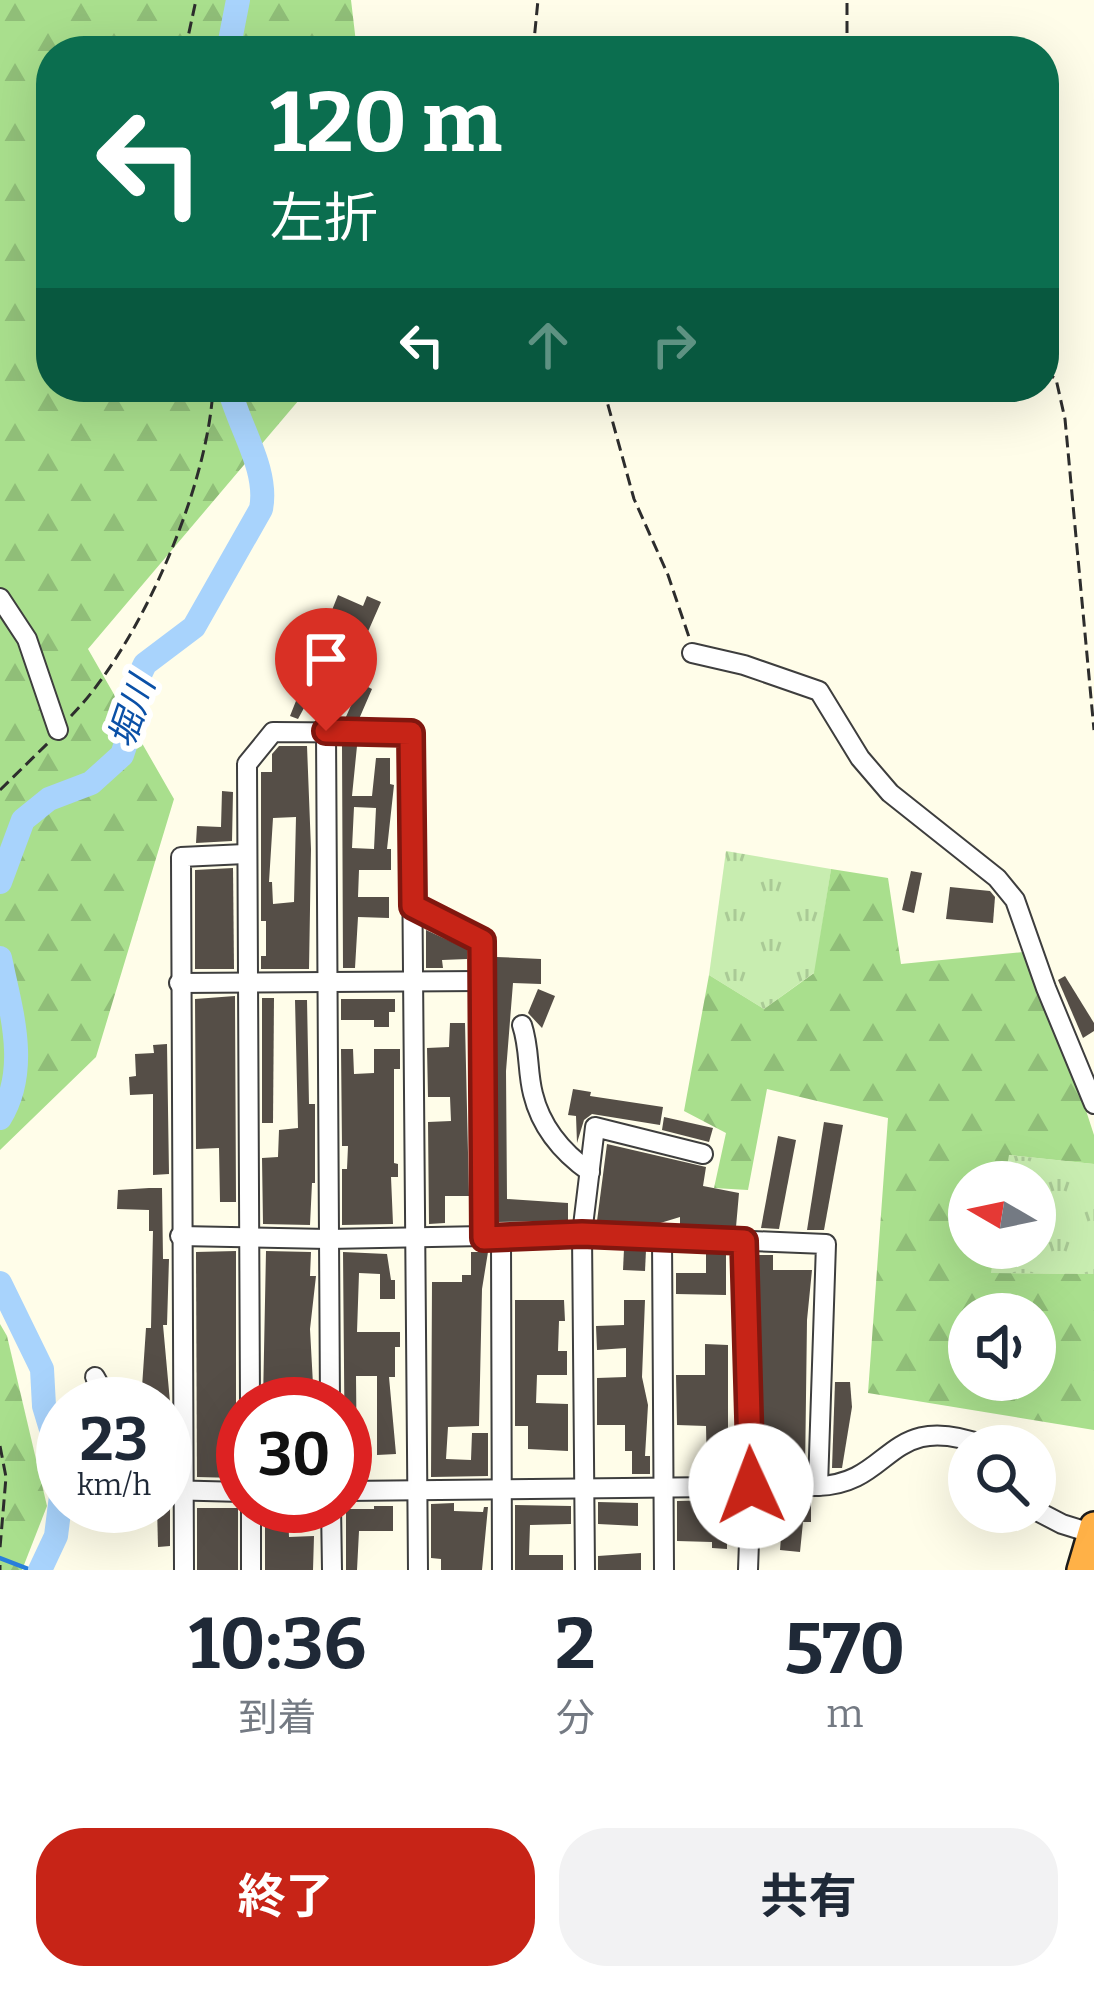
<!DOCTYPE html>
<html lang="ja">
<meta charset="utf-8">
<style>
:root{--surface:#fff;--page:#f2f2f3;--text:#1f2937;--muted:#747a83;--accent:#c72417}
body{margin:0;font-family:Bitter,"Noto Sans JP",serif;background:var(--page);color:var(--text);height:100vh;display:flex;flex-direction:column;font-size:45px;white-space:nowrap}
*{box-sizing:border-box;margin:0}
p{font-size:39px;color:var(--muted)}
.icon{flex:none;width:66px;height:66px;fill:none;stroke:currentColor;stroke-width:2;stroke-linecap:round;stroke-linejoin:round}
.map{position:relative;height:1570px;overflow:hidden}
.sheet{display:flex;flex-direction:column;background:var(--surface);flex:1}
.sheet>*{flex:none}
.top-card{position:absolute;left:36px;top:36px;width:1023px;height:366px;border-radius:48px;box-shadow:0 12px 48px #0002;background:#0b6e4f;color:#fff;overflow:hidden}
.needle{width:78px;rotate:279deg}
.fabs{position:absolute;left:948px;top:1161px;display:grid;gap:24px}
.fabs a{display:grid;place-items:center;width:108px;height:108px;border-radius:50%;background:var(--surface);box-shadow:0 12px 48px #0002;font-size:60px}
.speed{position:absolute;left:36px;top:1377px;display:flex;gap:24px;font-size:60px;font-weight:700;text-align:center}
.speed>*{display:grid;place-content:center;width:156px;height:156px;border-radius:50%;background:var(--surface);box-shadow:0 12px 48px #0002;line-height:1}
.speed small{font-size:30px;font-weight:400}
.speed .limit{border:18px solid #d22;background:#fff;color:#111}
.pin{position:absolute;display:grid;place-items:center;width:102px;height:102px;color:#fff;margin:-123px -51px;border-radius:50% 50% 50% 0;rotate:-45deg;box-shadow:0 0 12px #0007}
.pin .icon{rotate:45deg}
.me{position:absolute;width:132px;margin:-66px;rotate:358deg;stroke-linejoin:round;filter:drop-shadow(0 0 9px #0008)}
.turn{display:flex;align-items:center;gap:42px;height:252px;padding:0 36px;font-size:54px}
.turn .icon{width:156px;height:156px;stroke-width:2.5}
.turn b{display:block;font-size:84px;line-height:102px}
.lanes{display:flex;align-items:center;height:114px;padding:0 36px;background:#0003;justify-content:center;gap:60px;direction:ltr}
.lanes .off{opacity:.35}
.eta{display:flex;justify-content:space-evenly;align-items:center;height:204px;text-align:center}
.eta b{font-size:72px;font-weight:700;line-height:84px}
.action{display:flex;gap:24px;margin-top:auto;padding:24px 36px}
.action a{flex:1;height:138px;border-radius:48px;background:var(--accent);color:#fff;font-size:48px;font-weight:700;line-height:138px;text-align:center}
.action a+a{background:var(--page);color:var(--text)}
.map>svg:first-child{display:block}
.grass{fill:url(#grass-tufts)}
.forest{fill:url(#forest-firs);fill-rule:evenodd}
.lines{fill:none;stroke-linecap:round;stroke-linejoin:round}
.stream{stroke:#297eda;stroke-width:4.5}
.river{stroke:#a8d3fc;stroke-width:24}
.building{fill:#554e47;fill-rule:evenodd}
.minor-casing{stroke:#3e3e3e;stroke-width:22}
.highway-casing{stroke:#1c1c1c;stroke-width:32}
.path{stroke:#2d2d2d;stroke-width:3;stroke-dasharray:12 6;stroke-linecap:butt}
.minor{stroke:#fff;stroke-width:18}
.highway{stroke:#ffb147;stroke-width:27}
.route-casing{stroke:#81170f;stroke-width:30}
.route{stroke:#c72417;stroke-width:21}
.labels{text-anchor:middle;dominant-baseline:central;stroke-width:12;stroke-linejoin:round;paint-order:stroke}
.water-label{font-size:36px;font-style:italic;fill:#0a50a7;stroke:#fff}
</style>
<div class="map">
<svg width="1094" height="1570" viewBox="0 0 1094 1570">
<defs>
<pattern id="grass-tufts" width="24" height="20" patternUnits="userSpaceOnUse" patternTransform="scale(3)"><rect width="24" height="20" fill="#c8edb0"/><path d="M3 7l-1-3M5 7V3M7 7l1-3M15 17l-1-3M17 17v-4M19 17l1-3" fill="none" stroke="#aaca96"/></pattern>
<pattern id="forest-firs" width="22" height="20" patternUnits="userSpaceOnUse" patternTransform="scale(3)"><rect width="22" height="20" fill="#a9df8d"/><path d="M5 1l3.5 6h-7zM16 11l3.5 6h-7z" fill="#90be78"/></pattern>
</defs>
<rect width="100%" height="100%" fill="#fffde9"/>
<!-- grass -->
<g class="grass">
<path d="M726 851 831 869 815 972 764 1009 709 975Z"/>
<path d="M1008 1155 1094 1164V1274L990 1273 994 1248H1035V1182H1004Z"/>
</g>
<!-- forest -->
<g class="forest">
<path d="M0 0H351L357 51H51V387H310L88 649 174 799 96 1057 0 1150Z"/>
<path d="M831 869 888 878 901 964 1034 951 1094 1135V1164L1009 1155 1004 1182H969V1248H994L991 1273 1094 1274V1430L868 1393 888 1118 767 1089 748 1190 714 1188 726 1133 684 1111 709 975 764 1009 814 973ZM969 1314H1035V1380H969Z"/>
<path d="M0 1324 7 1336 47 1506 22 1570H0Z"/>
</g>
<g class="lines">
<!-- stream -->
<path class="stream" d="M0 1558 31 1570"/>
<!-- river -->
<g class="river">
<path d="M228 51 238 0"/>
<path d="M0 882 23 820 49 799 91 783 122 755 130 731 135 685 145 664 194 627 261 509C269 469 238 426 229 387"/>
<path d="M0 958C11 1011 30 1069 0 1118"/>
<path d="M0 1283 42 1369 44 1406 63 1469"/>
<path d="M40 1570 56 1536 63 1480"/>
</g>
</g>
<!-- building -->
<g class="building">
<path d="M338 595 363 606 367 596 381 602 359 652 333 640 322 664 372 689 359 719H345L353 701 317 684 298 719 290 716Z"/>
<path d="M279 746H307L311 849 309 969H261V956H266V921H261V772H272V754ZM296 817 294 902 273 904 272 882H269L273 818Z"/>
<path d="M342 746H357L352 796H372L376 758H390V784L394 785 387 849H391V870H359L358 897H389V918L358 917 355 968H343ZM354 807 376 808 374 849 352 848Z"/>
<path d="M222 791 233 792 232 841 196 843 197 826 221 827Z"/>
<path d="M233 868 234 969H195V870Z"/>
<path d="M911 871 922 873 914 913 902 910Z"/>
<path d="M950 887 990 891 995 897 993 923 946 919Z"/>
<path d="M426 930 467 949V959L442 960 443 968H426Z"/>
<path d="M496 957 541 959V984L513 983 506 1071 507 1199 568 1203V1221L497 1222Z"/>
<path d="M1065 976 1094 1023V1031L1083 1038 1058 980Z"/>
<path d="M538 989 555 996 542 1028 528 1013Z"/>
<path d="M235 996 236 1202H220L219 1148 196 1149 195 999Z"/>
<path d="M262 998H274L273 1123H262Z"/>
<path d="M341 999H395V1012H389V1027H374V1020H341Z"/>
<path d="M295 1000H307L309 1104H315V1183H312L310 1225 263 1224 262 1158 278 1157 279 1130 298 1128Z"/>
<path d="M450 1023H465L469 1196H445V1223L429 1224 428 1122 451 1121 450 1097H428L427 1048 449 1047Z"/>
<path d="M167 1044 169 1174 153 1175V1094L130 1095 129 1077 136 1076 135 1054 154 1053 153 1045Z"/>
<path d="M341 1049H353L354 1074 374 1073V1049H400V1069H394V1163L398 1164V1177H391L393 1224 342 1225V1169H347L348 1146H342Z"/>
<path d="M573 1089 591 1092 590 1096 663 1107 660 1125 592 1114 584 1120 577 1143 576 1116 568 1115Z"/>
<path d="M664 1117 713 1128 709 1142 662 1130Z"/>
<path d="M824 1122 843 1125 824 1230H807Z"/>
<path d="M778 1136 796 1140 779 1229 761 1228Z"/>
<path d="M607 1144 706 1167 703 1186 739 1193 736 1227 680 1225V1217L657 1224 597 1221Z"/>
<path d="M149 1188H162L163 1259H169L167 1325H163L170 1402H141L146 1328H151L153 1231H149V1210L117 1209 118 1190Z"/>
<path d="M624 1249 646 1250 645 1271 623 1270Z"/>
<path d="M236 1251V1478L197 1477 196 1252Z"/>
<path d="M266 1251 311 1252 310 1276H316L310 1329 314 1403 263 1402Z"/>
<path d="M343 1252 387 1254 391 1280H395V1299H380V1274L359 1273 357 1332H400V1347H395V1377H389L396 1454 377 1455V1376H356L357 1477 345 1478Z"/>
<path d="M471 1252H488L482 1289 479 1426 448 1427 446 1459 471 1460 472 1433H488V1476L431 1477 432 1282H462V1275H471Z"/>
<path d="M706 1253H726V1295L676 1294V1273H706Z"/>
<path d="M758 1255H773V1270H812L807 1320 805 1473H764Z"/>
<path d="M515 1300H564L565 1321H559L558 1351H567V1375H537L536 1403 568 1404V1451L528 1449V1426H515Z"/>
<path d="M624 1300H645L642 1377 648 1405 645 1456H650V1474H632V1451H625V1425H597V1378L626 1377V1348L597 1350 596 1326 624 1325Z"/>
<path d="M705 1344 728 1345V1430H733L734 1447 728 1448V1473L707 1474 706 1426 677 1425 676 1375H705Z"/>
<path d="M835 1382H850L852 1407 842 1468H832Z"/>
<path d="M727 1500V1549L712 1548V1542L677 1541V1501Z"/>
<path d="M764 1500H811V1522H803L800 1552 780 1550 782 1524 763 1523Z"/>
<path d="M598 1502 638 1503V1526L598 1524Z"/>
<path d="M454 1503V1511L483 1512 484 1507H488L482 1570H441V1559L431 1558V1504Z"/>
<path d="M515 1505 571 1506V1524L530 1525 529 1555H563V1570H515Z"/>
<path d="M157 1506H170V1546L158 1547Z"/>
<path d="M374 1506H393V1531H359L357 1570H346V1509H374Z"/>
<rect x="197" y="1508" width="41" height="62"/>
<path d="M288 1514 289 1537 314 1536 313 1570H265V1515Z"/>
<path d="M641 1553V1570H598V1556Z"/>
</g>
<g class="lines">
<defs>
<g id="minor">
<path d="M0 598 27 639 58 730"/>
<path d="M692 653 744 665 819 691 860 758 890 793 997 878 1015 900 1046 988 1094 1104"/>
<path d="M326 731 330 1404"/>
<path d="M414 906 482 941 484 1238"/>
<path d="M179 983 481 981"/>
<path d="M522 1025C530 1049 527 1071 533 1094 541 1127 563 1153 590 1172"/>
<path d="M180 1236 328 1239 582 1234 826 1244 818 1486 345 1491"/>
<path d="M501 1237 502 1570"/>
<path d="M662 1237 664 1570"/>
<path d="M744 1241 751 1487 748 1570"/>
<path d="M95 1377 110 1404"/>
<path d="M250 1404 247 764 273 732 411 733 418 1570"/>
<path d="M818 1486C894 1484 886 1408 986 1446"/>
<path d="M165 1490 243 1492"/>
<path d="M251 1506V1570"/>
<path d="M331 1506 332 1570"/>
<path d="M1035 1510 1062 1524 1094 1534"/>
<path d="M184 1570 181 857 245 854"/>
<path d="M585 1570 582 1234 595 1127 703 1154"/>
</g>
<path id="highway" d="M1081 1570 1094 1526"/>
</defs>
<!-- minor casing -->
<use href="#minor" class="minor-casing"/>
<!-- highway casing -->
<use href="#highway" class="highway-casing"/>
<!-- path -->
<g class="path">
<path d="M185 51 196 0"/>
<path d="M533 51 538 0"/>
<path d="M847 51V0"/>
<path d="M1044 371 1056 379 1065 419 1094 730"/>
<path d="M603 387 634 499 668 575 690 640"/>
<path d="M71 716C140 646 209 485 213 387"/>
<path d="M0 790 49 742"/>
<path d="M0 1446 6 1477 0 1548"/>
<path d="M0 1565V1570"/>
</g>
<!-- minor -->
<use href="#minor" class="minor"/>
<!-- highway -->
<use href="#highway" class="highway"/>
</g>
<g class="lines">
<defs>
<path id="route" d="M326 731 411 733 413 906 482 941 484 1238 582 1234 744 1241 751 1486"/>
</defs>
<!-- route casing -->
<use href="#route" class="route-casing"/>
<!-- route -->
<use href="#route" class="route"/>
</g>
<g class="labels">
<!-- water labels -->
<g class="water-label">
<text transform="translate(132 712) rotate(-71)">堀川</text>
</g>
</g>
</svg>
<div class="fabs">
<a><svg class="needle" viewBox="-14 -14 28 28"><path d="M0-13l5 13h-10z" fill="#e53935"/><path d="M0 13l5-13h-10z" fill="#747a83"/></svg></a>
<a><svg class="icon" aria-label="sound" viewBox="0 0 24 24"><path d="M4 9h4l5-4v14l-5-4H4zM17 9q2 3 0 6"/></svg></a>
<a><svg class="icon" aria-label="search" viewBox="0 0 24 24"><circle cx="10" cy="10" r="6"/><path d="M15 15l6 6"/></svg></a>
</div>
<div class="speed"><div>23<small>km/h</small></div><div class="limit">30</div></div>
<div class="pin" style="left:326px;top:731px;background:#d93025"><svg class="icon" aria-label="arrive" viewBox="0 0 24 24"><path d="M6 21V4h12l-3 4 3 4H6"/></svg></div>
<svg class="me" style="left:751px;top:1486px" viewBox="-20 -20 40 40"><circle r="19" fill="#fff"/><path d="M0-13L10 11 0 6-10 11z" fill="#c72417"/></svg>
<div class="top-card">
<div class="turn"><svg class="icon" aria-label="left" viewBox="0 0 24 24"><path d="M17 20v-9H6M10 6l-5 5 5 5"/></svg><div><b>120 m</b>左折</div></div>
<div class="lanes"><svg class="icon" aria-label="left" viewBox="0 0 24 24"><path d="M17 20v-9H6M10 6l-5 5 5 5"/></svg><svg class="icon off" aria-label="ahead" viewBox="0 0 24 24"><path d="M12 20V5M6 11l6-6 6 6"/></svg><svg class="icon off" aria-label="right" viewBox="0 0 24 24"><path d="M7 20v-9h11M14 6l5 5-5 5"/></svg></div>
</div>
</div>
<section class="sheet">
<div class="eta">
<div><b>10:36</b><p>到着</p></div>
<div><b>2</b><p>分</p></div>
<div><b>570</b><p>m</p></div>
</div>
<div class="action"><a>終了</a><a>共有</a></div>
</section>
